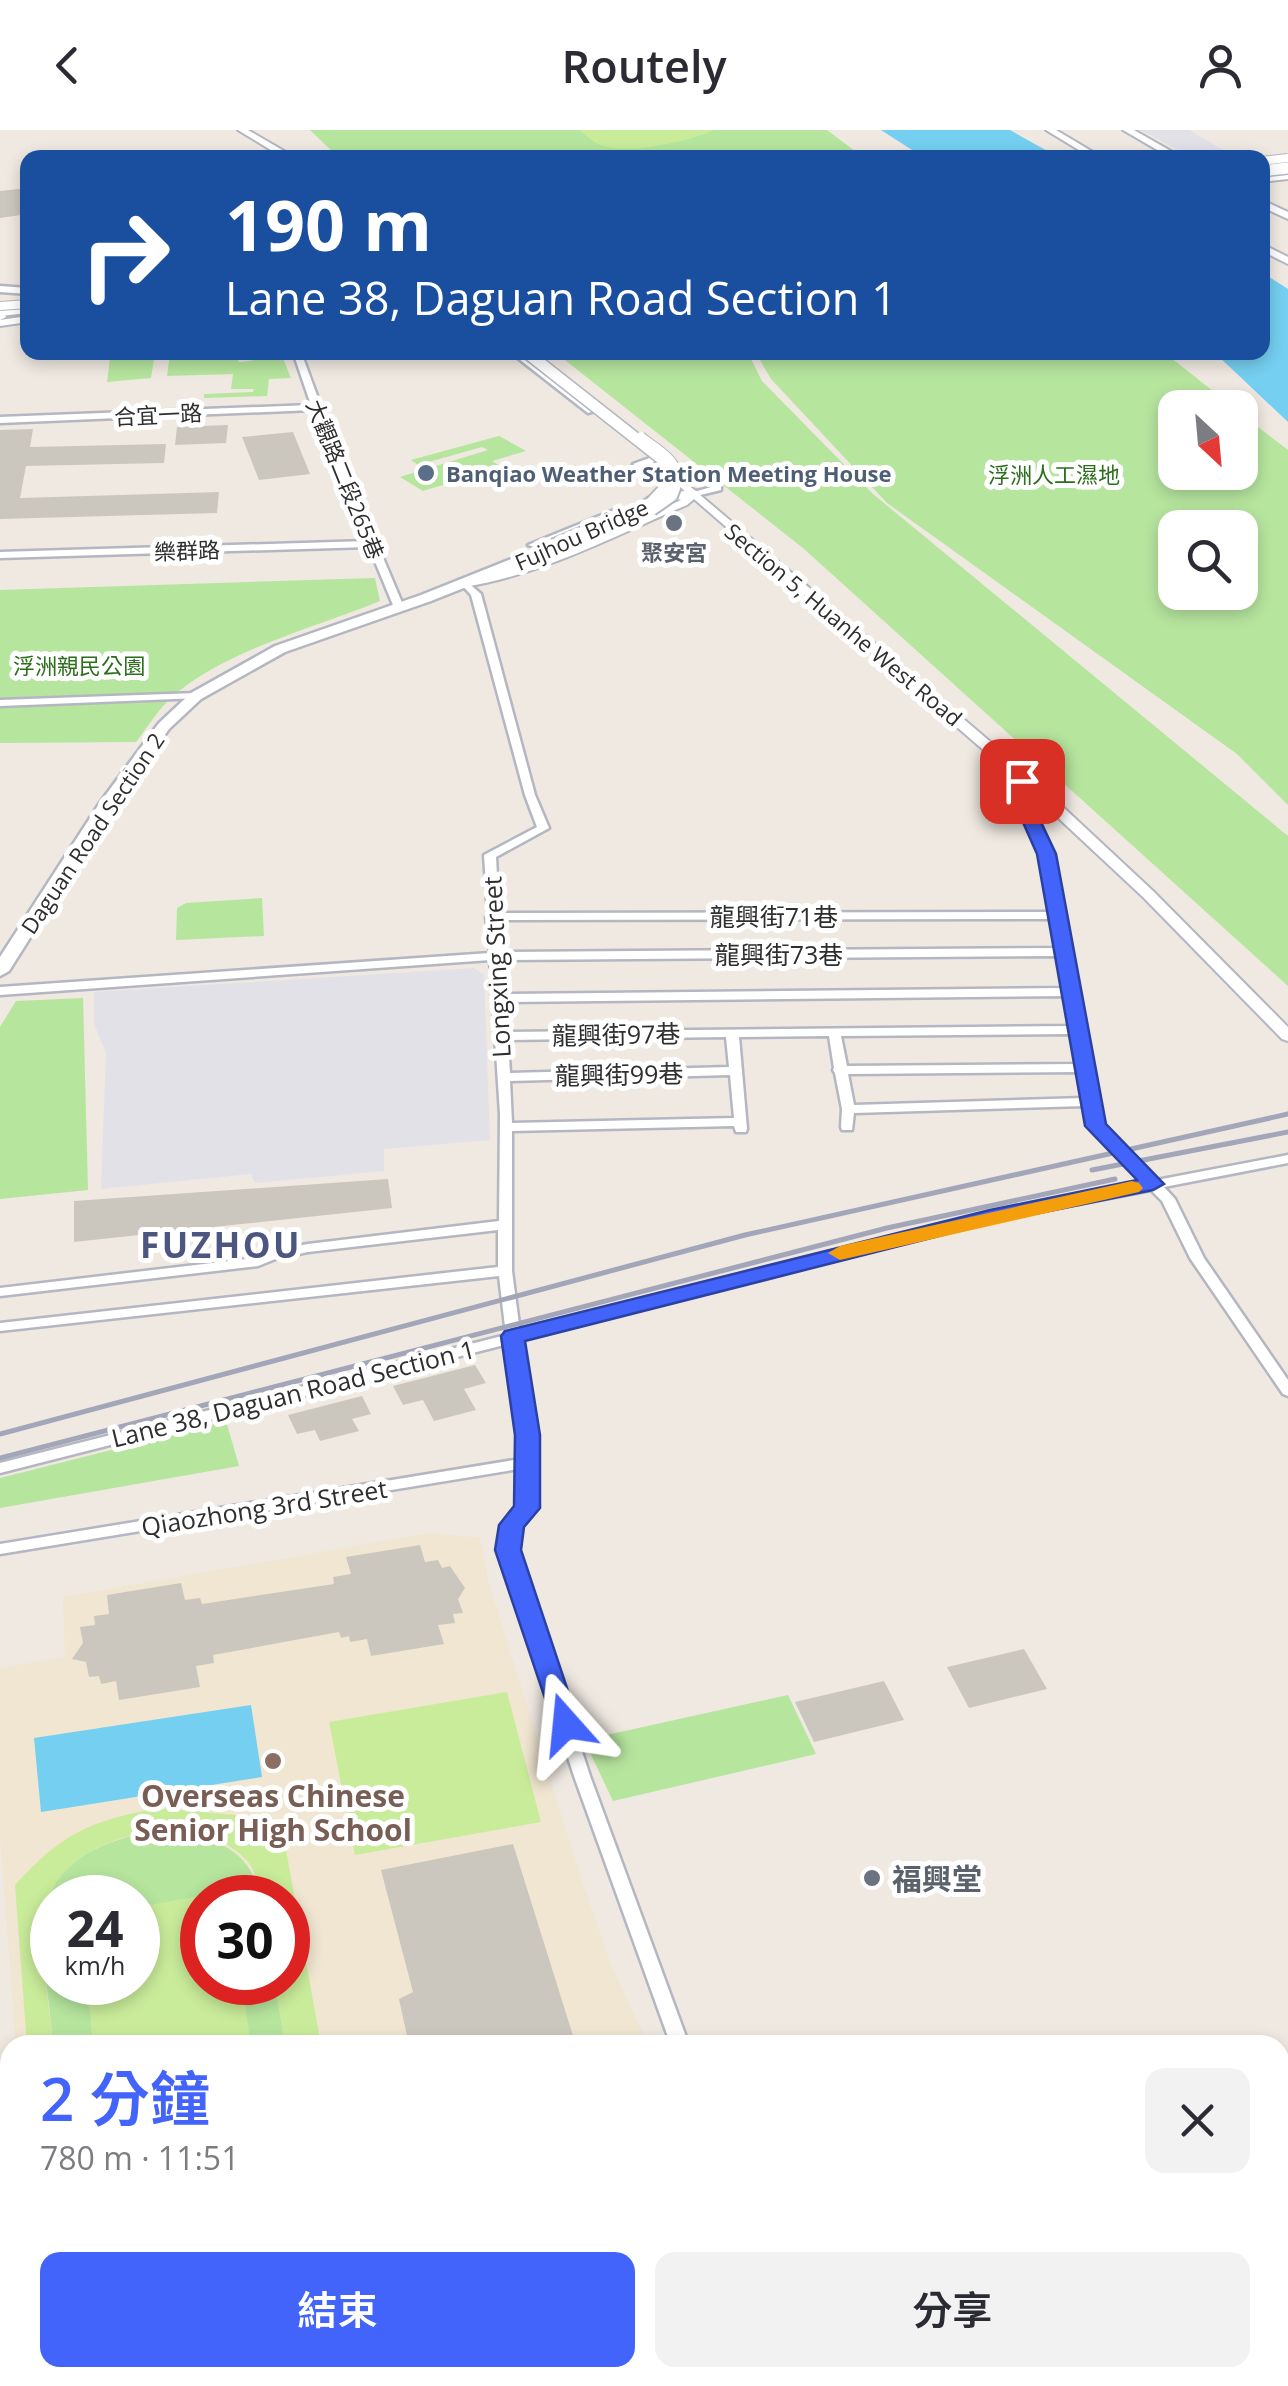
<!DOCTYPE html>
<html lang="zh-TW">
<meta charset="utf-8">
<style>
:root{--surface:#fff;--page:#f2f2f3;--text:#2b2b33;--muted:#7c7c81;--accent:#4264fb}
body{margin:0;font-family:"Open Sans","Noto Sans TC",sans-serif;background:var(--page);color:var(--text);height:100vh;display:flex;flex-direction:column;font-size:38px;white-space:nowrap}
*{box-sizing:border-box;margin:0}
p{font-size:32px;color:var(--muted)}
.icon{flex:none;width:55px;height:55px;fill:none;stroke:currentColor;stroke-width:2;stroke-linecap:round;stroke-linejoin:round}
.map{position:relative;flex:1;overflow:hidden}
.side{position:absolute;left:0px;top:1905px;width:1290px;height:352px;display:flex;flex-direction:column;background:var(--surface);border-radius:30px 30px 0 0;box-shadow:0 5px 15px #0003}
.side>*{flex:none}
.top-card{position:absolute;left:20px;top:20px;width:1250px;height:210px;border-radius:20px;box-shadow:0 5px 15px #0003;background:#1a4fa0;color:#fff;overflow:hidden}
.needle{width:65px;rotate:154deg}
.controls{position:absolute;left:1158px;top:260px;display:grid;gap:20px}
.controls a{display:grid;place-items:center;width:100px;height:100px;border-radius:20px;background:var(--surface);box-shadow:0 5px 15px #0003;font-size:50px}
.speed{position:absolute;left:30px;top:1745px;display:flex;gap:20px;font-size:50px;font-weight:700;text-align:center}
.speed>*{display:grid;place-content:center;width:130px;height:130px;border-radius:50%;background:var(--surface);box-shadow:0 5px 15px #0003;line-height:1}
.speed small{font-size:25px;font-weight:400}
.speed .limit{border:15px solid #d22;background:#fff;color:#111}
.pin{position:absolute;display:grid;place-items:center;width:85px;height:85px;color:#fff;margin:-42px;border-radius:20px;box-shadow:0 5px 15px #0006}
.me{position:absolute;width:110px;margin:-55px;rotate:342deg;stroke-linejoin:round;filter:drop-shadow(0 0 8px #0008)}
.turn{display:flex;align-items:center;gap:35px;height:210px;padding:0 40px;font-size:45px}
.turn .icon{width:130px;height:130px;stroke-width:2.5}
.turn b{display:block;font-size:70px;line-height:85px}
.round{display:grid;place-items:center;flex:none;width:105px;height:105px;border-radius:20px;background:var(--page)}
.head{display:flex;align-items:center;justify-content:space-between;height:170px;padding:0 40px}
h1{font-size:60px;font-weight:600;line-height:75px;color:var(--accent)}
.button{display:flex;gap:20px;margin-top:auto;padding:20px 40px}
.button a{flex:1;height:115px;border-radius:20px;background:var(--accent);color:#fff;font-size:40px;font-weight:600;line-height:115px;text-align:center}
.button a+a{background:var(--page);color:var(--text)}
header{display:flex;justify-content:space-between;align-items:center;height:130px;padding:0 40px;background:var(--surface);font-size:45px;font-weight:600}
.map>svg:first-child{display:block}
.industrial{fill:#e3e1e8}
.education{fill:#f0e6d1;fill-rule:evenodd}
.green{fill:#b6e59e;fill-rule:evenodd}
.pitch{fill:#c9ec9a}
.water{fill:#75cff0}
.building{fill:#cbc7bf}
.lines{fill:none;stroke-linecap:round;stroke-linejoin:round}
.minor-casing{stroke:#b4b7c1;stroke-width:5}
.tertiary-casing{stroke:#b4b7c1;stroke-width:4}
.secondary-casing{stroke:#b4b7c1;stroke-width:5}
.minor{fill:#fff;fill-rule:evenodd}
.tertiary{fill:#fff;fill-rule:evenodd}
.secondary{fill:#fff;fill-rule:evenodd}
.rail{stroke:#a3a6b8;stroke-width:5}
.minor-bridge-far1-casing{stroke:#b4b7c1;stroke-width:10;stroke-linecap:butt}
.minor-bridge-casing{stroke:#b4b7c1;stroke-width:14;stroke-linecap:butt}
.secondary-bridge-far1-casing{stroke:#b4b7c1;stroke-width:14;stroke-linecap:butt}
.secondary-bridge-casing{stroke:#b4b7c1;stroke-width:19;stroke-linecap:butt}
.minor-bridge-far1{stroke:#fff;stroke-width:8}
.minor-bridge{stroke:#fff;stroke-width:10}
.secondary-bridge-far1{stroke:#fff;stroke-width:11}
.secondary-bridge{stroke:#fff;stroke-width:15}
.route{fill:#4264fb;stroke:#2b41a3;stroke-width:2.5}
.slow{fill:#f59e0b}
.service-dot{fill:#5c6f8a;stroke:#fff;stroke-width:4}
.worship-dot{fill:#6b7280;stroke:#fff;stroke-width:4}
.education-dot{fill:#8d6e63;stroke:#fff;stroke-width:4}
.labels{text-anchor:middle;dominant-baseline:central;stroke-width:10;stroke-linejoin:round;paint-order:stroke}
.far-street-label{font-size:22px;fill:#2e2e2e;stroke:#fff}
.far-service-label{font-size:22px;font-weight:bold;fill:#4e5e75;stroke:#fff;text-anchor:start}
.far-park-label{font-size:22px;fill:#2c6e1b;stroke:#fff}
.far-worship-label{font-size:22px;font-weight:bold;fill:#5b616d;stroke:#fff}
.street-label{font-size:25px;fill:#2e2e2e;stroke:#fff}
.near-education-label{font-size:30px;font-weight:bold;fill:#785e54;stroke:#fff}
.near-worship-label{font-size:30px;font-weight:bold;fill:#5b616d;stroke:#fff;text-anchor:start}
.district-label{font-size:35px;font-weight:bold;letter-spacing:2.5px;fill:#4d5680;stroke:#fff}
</style>
<header><svg class="icon" aria-label="back" viewBox="0 0 24 24"><path d="M15 5l-7 7 7 7"/></svg>Routely<svg class="icon" aria-label="person" viewBox="0 0 24 24"><circle cx="12" cy="8" r="4"/><path d="M4 21q1-7 8-7t8 7"/></svg></header>
<div class="map">
<svg width="1288" height="2256" viewBox="0 0 1288 2256">
<rect width="100%" height="100%" fill="#efe9e1"/>
<!-- industrial -->
<g class="industrial">
<path d="M1140 0H1189L1235 27H1192Z"/>
<path d="M474 838 484 845 490 1010 384 1019V1041L255 1053 251 1044 101 1059 106 923 94 894V862Z"/>
</g>
<!-- education -->
<g class="education">
<path d="M430 1403 480 1408 489 1454 581 1748 610 1832 648 1915H16L0 1706V1538L65 1527 63 1467ZM52 1768H138V1852H52ZM202 1768H288V1852H202Z"/>
<path d="M44 2248H754L756 2256H44Z"/>
</g>
<!-- green -->
<g class="green">
<path d="M310 0H827L863 27 339 28Z"/>
<path d="M244 222 240 224 238 232C254 232 265 226 282 226L291 248 269 249 267 266 204 268V264L253 262 254 259H231L233 244 167 246 170 223Z"/>
<path d="M138 223H155L151 248 107 252 110 228H137Z"/>
<path d="M556 223H748L762 251 873 364 1288 706V856L803 418Z"/>
<path d="M756 223H1165L1233 277 1175 278V342H1240V283L1288 320V675L1237 624 887 373 771 249ZM1175 398H1240V462H1175Z"/>
<path d="M499 306 526 321 492 331 502 337 423 361 400 347 488 320 482 317 418 335 411 330Z"/>
<path d="M375 448 380 471C315 498 221 521 170 569 157 581 147 598 136 612L0 613V460Z"/>
<path d="M262 768 264 806 176 810 177 778 186 773Z"/>
<path d="M83 868 88 1060 0 1069V897L16 871Z"/>
<path d="M226 1291 239 1336 0 1378V1348Z"/>
<path d="M788 1565 816 1624 613 1671 584 1610Z"/>
<path d="M145 1703C196 1701 250 1710 260 1767L202 1768V1852L275 1853 285 1915H53C45 1808 11 1732 145 1703ZM52 1768H138V1852H52Z"/>
</g>
<!-- pitch -->
<g class="pitch">
<path d="M579 0H714C687 12 626 26 598 14 592 11 585 4 579 0Z"/>
<path d="M507 1562 541 1692 355 1725 329 1592Z"/>
<path d="M159 1678 235 1685 286 1720 321 1915H285L275 1853 288 1852V1768L260 1767C258 1756 256 1741 248 1732 201 1676 77 1701 50 1764 34 1799 50 1875 53 1915H27L15 1755C63 1703 89 1691 159 1678Z"/>
<path d="M228 1761 229 1767 202 1768V1852L242 1853 251 1915H93L87 1853 138 1852V1777Z"/>
</g>
<!-- water -->
<g class="water">
<path d="M881 0H1010L1058 27H923Z"/>
<path d="M1263 143 1288 159V292L1215 223 1262 222Z"/>
<path d="M251 1575 262 1647 41 1682 34 1608Z"/>
</g>
<!-- building -->
<g class="building">
<path d="M28 58V84L0 88V61Z"/>
<path d="M228 295 226 313 175 315 177 297Z"/>
<path d="M33 299 30 317 166 314 164 333 26 336 20 368 219 362 217 383 0 389V300Z"/>
<path d="M293 302 310 344 259 350 242 307Z"/>
<path d="M388 1049 392 1078 74 1112V1071Z"/>
<path d="M475 1235 486 1253 464 1259 476 1280 434 1291 423 1270 403 1275 393 1256Z"/>
<path d="M362 1266 371 1284 352 1289 359 1301 320 1311 315 1300 297 1304 288 1285Z"/>
<path d="M420 1415 425 1432 438 1430 442 1438 450 1436 465 1458 458 1469 463 1483 453 1484 455 1493 438 1495 444 1514 371 1526 367 1509 350 1512 349 1506 341 1508 339 1502 213 1525 214 1533 196 1536 200 1557 119 1570 116 1551 101 1554 99 1546 89 1547 86 1532 72 1529 83 1513 80 1497 95 1495 94 1486 109 1484 107 1465 181 1453 185 1470 200 1468 202 1474 334 1454 333 1447 351 1444 346 1427Z"/>
<path d="M1024 1519 1047 1559 969 1578 947 1537Z"/>
<path d="M884 1551 904 1590 814 1612 795 1572Z"/>
<path d="M513 1714 575 1912 409 1915 399 1869 413 1862 381 1740Z"/>
</g>
<g class="lines">
<defs>
<g id="minor">
<path d="M0 185H5L6 187 0 190Z"/>
<path d="M293 222H301C332 309 368 392 403 475L401 477 393 475 369 417 0 428V422L367 411 313 280 0 293V287L311 275Z"/>
<path d="M655 326 658 327V331L637 337 633 334Z"/>
<path d="M718 355 721 356V360L692 367 687 364Z"/>
<path d="M465 450 481 464 535 665 549 698 496 727 499 783 1051 782 1040 724 1025 690 1015 644 1016 642H1024L1037 690 1052 724 1097 969 1099 972 1098 974 1101 994 1157 1050 1288 1025V1033L1164 1057 1175 1069 1204 1128 1288 1250V1266L1283 1264 1190 1128 1162 1071 1151 1060 990 1091 521 1210 534 1305 535 1378 519 1396 516 1419 590 1646 689 1915H671L574 1646 500 1419 504 1395 519 1377V1339L0 1424V1414L520 1329V1305L508 1214 0 1343V1333L506 1205 499 1146 0 1201V1193L498 1137V1100L308 1122 278 1128 258 1136 0 1166V1158L255 1128 269 1121 308 1114 499 1091 500 984 490 830 0 865V857L490 823 486 787 488 785 484 725 537 697 525 665 471 465 460 453ZM1052 789 1057 818 502 822 500 790ZM1058 826 1064 858 505 864 502 830ZM1066 866 1071 896 507 902 505 872ZM1072 904 1078 934 847 936 841 906ZM829 906 834 938 833 940 835 943 842 979 841 997 842 1000H852L854 983 1085 976 1090 998 1145 1053 990 1083 520 1202 512 1141V1001L734 996 736 1002H746L747 999 739 907ZM726 907 729 937 510 943 508 910ZM1079 942 1084 968 854 975 848 944ZM730 945 734 988 512 993 510 951Z"/>
<path d="M196 563 201 566 200 568 0 576V570Z"/>
<path d="M774 2248H794L796 2256H776Z"/>
</g>
<g id="tertiary">
<path d="M238 0H248L296 28H284Z"/>
<path d="M1046 0H1056L1103 28H1092Z"/>
<path d="M1123 0H1134L1183 28H1171Z"/>
<path d="M1288 43V49L1262 52V46Z"/>
<path d="M1262 70 1288 82V89L1262 77Z"/>
<path d="M1262 114 1288 127V134L1262 121Z"/>
<path d="M28 186V192L0 196V190Z"/>
<path d="M666 336 1020 637 1153 761 1288 897V911L1282 909 1143 767 1010 643 694 369 687 375C614 406 544 444 465 457L459 453 541 429 679 371 687 363 662 341V337Z"/>
</g>
<g id="secondary">
<path d="M0 156 28 158V164L0 162Z"/>
<path d="M28 176V183L0 186V178Z"/>
<path d="M510 222H524L598 280 588 283Z"/>
<path d="M692 360 697 361V367L654 373 647 369 654 365Z"/>
<path d="M619 378 624 379V385L550 414H559V420L431 471 285 522 201 569 169 599 112 678 9 841 0 846V827L99 674 159 593 191 563 275 516 421 465 539 418 528 415Z"/>
</g>
</defs>
<!-- minor casing -->
<use href="#minor" class="minor-casing"/>
<!-- tertiary casing -->
<use href="#tertiary" class="tertiary-casing"/>
<!-- secondary casing -->
<use href="#secondary" class="secondary-casing"/>
<!-- minor -->
<use href="#minor" class="minor"/>
<!-- tertiary -->
<use href="#tertiary" class="tertiary"/>
<!-- secondary -->
<use href="#secondary" class="secondary"/>
<!-- rail -->
<g class="rail">
<path d="M1092 1040 1288 1002"/>
<path d="M0 1304 745 1105 1288 984"/>
<path d="M0 1328 887 1098 1115 1049"/>
</g>
<defs>
<g id="minor-bridge-far1">
<path d="M1262 31 1288 28"/>
<path d="M0 176 28 174"/>
<path d="M641 306C663 324 684 330 674 360"/>
</g>
<path id="minor-bridge" d="M652 380 672 366 675 358"/>
<g id="secondary-bridge-far1">
<path d="M1262 41 1288 38"/>
<path d="M526 222 662 329 671 340V354L665 360"/>
</g>
<path id="secondary-bridge" d="M554 417 652 375 668 358"/>
</defs>
<!-- minor-bridge-far1 casing -->
<use href="#minor-bridge-far1" class="minor-bridge-far1-casing"/>
<!-- minor-bridge casing -->
<use href="#minor-bridge" class="minor-bridge-casing"/>
<!-- secondary-bridge-far1 casing -->
<use href="#secondary-bridge-far1" class="secondary-bridge-far1-casing"/>
<!-- secondary-bridge casing -->
<use href="#secondary-bridge" class="secondary-bridge-casing"/>
<!-- minor-bridge-far1 -->
<use href="#minor-bridge-far1" class="minor-bridge-far1"/>
<!-- minor-bridge -->
<use href="#minor-bridge" class="minor-bridge"/>
<!-- secondary-bridge-far1 -->
<use href="#secondary-bridge-far1" class="secondary-bridge-far1"/>
<!-- secondary-bridge -->
<use href="#secondary-bridge" class="secondary-bridge"/>
</g>
<!-- route -->
<path class="route" d="M1022 646 1031 651 1040 690 1056 724 1106 994 1164 1054 1153 1060 990 1093 525 1211 540 1305V1378L524 1397 521 1420 579 1594 575 1601H556L495 1420 499 1395 514 1376 515 1305 501 1206 505 1201 990 1080 1137 1050 1085 996 1037 724 1022 690 1013 651Z"/>
<!-- slow -->
<path class="slow" d="M1132 1051 1139 1053 1143 1058 1139 1062 840 1130 828 1123 840 1116Z"/>
<!-- markers -->
<circle class="service-dot" cx="426" cy="343" r="10"/>
<g class="worship-dot">
<circle cx="674" cy="393" r="10"/>
<circle cx="872" cy="1748" r="10"/>
</g>
<circle class="education-dot" cx="273" cy="1631" r="10"/>
<g class="labels">
<!-- far-street labels -->
<g class="far-street-label">
<text transform="translate(158 284) rotate(-3)">合宜一路</text>
<text transform="translate(346 349) rotate(68)">大觀路二段265巷</text>
<text transform="translate(581 404) rotate(-24)">Fujhou Bridge</text>
<text transform="translate(187 420) rotate(-2)">樂群路</text>
<text transform="translate(844 494) rotate(40)">Section 5, Huanhe West Road</text>
<text transform="translate(92 703) rotate(-56)">Daguan Road Section 2</text>
</g>
<!-- far-service labels -->
<g class="far-service-label">
<text x="446" y="343">Banqiao Weather Station Meeting House</text>
</g>
<!-- far-park labels -->
<g class="far-park-label">
<text x="1054" y="344">浮洲人工濕地</text>
<text x="79" y="535">浮洲親民公園</text>
</g>
<!-- far-worship labels -->
<g class="far-worship-label">
<text x="674" y="422">聚安宮</text>
</g>
<!-- street labels -->
<g class="street-label">
<text x="774" y="786">龍興街71巷</text>
<text x="779" y="824">龍興街73巷</text>
<text transform="translate(496 837) rotate(-93)">Longxing Street</text>
<text transform="translate(616 904) rotate(-1)">龍興街97巷</text>
<text transform="translate(619 944) rotate(-1)">龍興街99巷</text>
<text transform="translate(293 1263) rotate(-14)">Lane 38, Daguan Road Section 1</text>
<text transform="translate(264 1377) rotate(-9)">Qiaozhong 3rd Street</text>
</g>
<!-- near-education labels -->
<g class="near-education-label">
<text x="273" y="1665">Overseas Chinese<tspan x="273" dy="34">Senior High School</tspan></text>
</g>
<!-- near-worship labels -->
<g class="near-worship-label">
<text x="892" y="1748">福興堂</text>
</g>
<!-- district labels -->
<g class="district-label">
<text x="221" y="1114">FUZHOU</text>
</g>
</g>
</svg>
<div class="controls">
<a><svg class="needle" viewBox="-14 -14 28 28"><path d="M0-13l5 13h-10z" fill="#e53935"/><path d="M0 13l5-13h-10z" fill="#7c7c81"/></svg></a>
<a><svg class="icon" aria-label="search" viewBox="0 0 24 24"><circle cx="10" cy="10" r="6"/><path d="M15 15l6 6"/></svg></a>
</div>
<div class="speed"><div>24<small>km/h</small></div><div class="limit">30</div></div>
<div class="pin" style="left:1022px;top:651px;background:#d93025"><svg class="icon" aria-label="arrive" viewBox="0 0 24 24"><path d="M6 21V4h12l-3 4 3 4H6"/></svg></div>
<svg class="me" style="left:566px;top:1594px" viewBox="-20 -20 40 40"><path d="M0-17L14 15 0 8-14 15z" fill="#4264fb" stroke="#fff" stroke-width="4"/></svg>
<div class="top-card">
<div class="turn"><svg class="icon" aria-label="right" viewBox="0 0 24 24"><path d="M7 20v-9h11M14 6l5 5-5 5"/></svg><div><b>190 m</b>Lane 38, Daguan Road Section 1</div></div>
</div>
<section class="side">
<div class="head"><div><h1>2 分鐘</h1><p>780 m · 11:51</p></div><a class="round"><svg class="icon" aria-label="close" viewBox="0 0 24 24"><path d="M6 6l12 12M18 6L6 18"/></svg></a></div>
<div class="button"><a>結束</a><a>分享</a></div>
</section>
</div>
